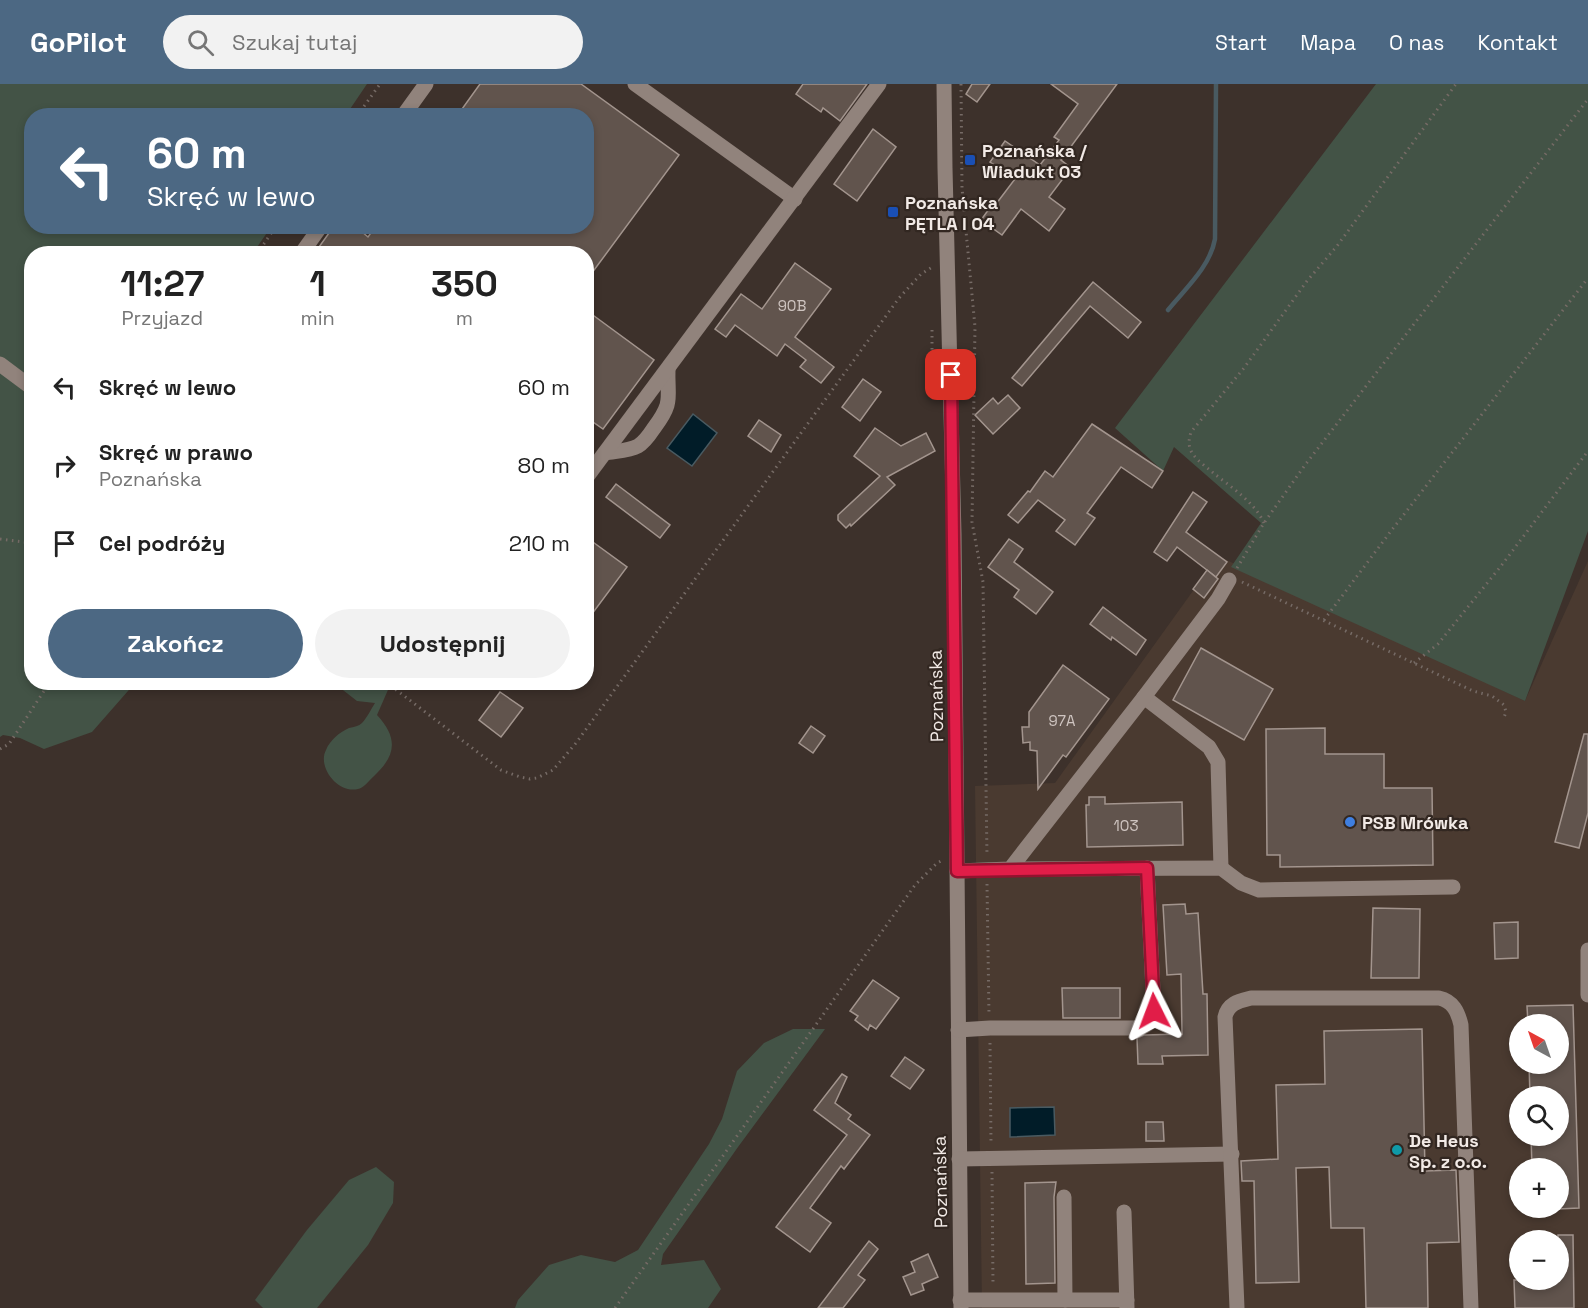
<!DOCTYPE html>
<html lang="pl">
<meta charset="utf-8">
<style>
:root{--surface:#fff;--page:#f2f2f2;--text:#222;--muted:#767676;--accent:#4c6883}
body{margin:0;font-family:"Space Grotesk",sans-serif;background:var(--page);color:var(--text);height:100vh;display:flex;flex-direction:column;font-size:22px;white-space:nowrap}
*{box-sizing:border-box;margin:0}
p{font-size:20px;color:var(--muted)}
.icon{flex:none;width:33px;height:33px;fill:none;stroke:currentColor;stroke-width:2;stroke-linecap:round;stroke-linejoin:round}
.map{position:relative;flex:1;overflow:hidden}
.drawer{position:absolute;left:24px;top:162px;width:570px;height:444px;display:flex;flex-direction:column;background:var(--surface);border-radius:24px;box-shadow:0 3px 9px #0003}
.drawer>*{flex:none}
.banner{position:absolute;left:24px;top:24px;width:570px;height:126px;border-radius:24px;box-shadow:0 3px 9px #0003;background:#4c6883;color:#fff;overflow:hidden}
.needle{width:39px;rotate:320deg}
.controls{position:absolute;left:1509px;top:930px;display:grid;gap:12px}
.controls a{display:grid;place-items:center;width:60px;height:60px;border-radius:50%;background:var(--surface);box-shadow:0 3px 9px #0003;font-size:30px}
.pin{position:absolute;display:grid;place-items:center;width:51px;height:51px;color:#fff;margin:-26px;border-radius:12px;box-shadow:0 3px 9px #0006}
.me{position:absolute;width:66px;margin:-33px;rotate:357deg;stroke-linejoin:round;filter:drop-shadow(0 0 4px #0008)}
.turn{display:flex;align-items:center;gap:21px;height:126px;padding:0 24px;font-size:27px}
.turn .icon{width:78px;height:78px;stroke-width:2.5}
.turn b{display:block;font-size:42px;line-height:51px}
.eta{display:flex;justify-content:space-evenly;align-items:center;height:102px;text-align:center}
.eta b{font-size:36px;font-weight:800;line-height:42px}
.action{display:flex;gap:12px;margin-top:auto;padding:12px 24px}
.action a{flex:1;height:69px;border-radius:36px;background:var(--accent);color:#fff;font-size:24px;font-weight:800;line-height:69px;text-align:center}
.action a+a{background:var(--page);color:var(--text)}
ul{padding:0;list-style:none}
li{display:flex;align-items:center;gap:18px;height:78px;padding:0 24px}
li div{flex:1}
li b{display:block;font-size:22px}
li em{font-style:normal}
header{display:flex;align-items:center;gap:36px;box-sizing:border-box;height:84px;padding:0 30px;background:var(--accent);color:#fff}
header strong{font-size:28px}
nav{display:flex;gap:33px;margin-inline-start:auto;font-size:21px}
.search{width:420px;height:54px;background:var(--page);display:flex;align-items:center;gap:15px;box-sizing:border-box;padding:0 21px;border-radius:33px;color:var(--muted);font-size:22px}
.map>svg:first-child{display:block}
.built{fill:#4a3a30;fill-rule:evenodd}
.green{fill:#435346}
.water{fill:#011c28;stroke:#495a61;stroke-width:1.5}
.lines{fill:none;stroke-linecap:round;stroke-linejoin:round}
.stream{stroke:#495a61;stroke-width:4.5}
.building{fill:#61544d;stroke:#a3958e;stroke-width:1.5}
.path{stroke:#766b66;stroke-width:3;stroke-dasharray:1.5 4.5;stroke-linecap:butt}
.minor{stroke:#91837c;stroke-width:15}
.route-casing{stroke:#92132f;stroke-width:15}
.route{stroke:#e11d48;stroke-width:10}
.transit-dot{fill:#1a4fb4;stroke:#322721;stroke-width:2}
.shop-dot{fill:#3f7fe0;stroke:#322721;stroke-width:2}
.culture-dot{fill:#0f9aa8;stroke:#322721;stroke-width:2}
.labels{text-anchor:middle;dominant-baseline:central;stroke-width:4.5;stroke-linejoin:round;paint-order:stroke}
.number-label{font-size:15px;fill:#cec4c0}
.poi-label{font-size:18px;font-weight:bold;fill:#f2eae6;stroke:#322721;text-anchor:start}
.street-label{font-size:18px;fill:#f2eae6;stroke:#322721}
</style>
<header>
<strong>GoPilot</strong>
<div class="search"><svg class="icon" aria-label="search" viewBox="0 0 24 24"><circle cx="10" cy="10" r="6"/><path d="M15 15l6 6"/></svg>Szukaj tutaj</div>
<nav><a>Start</a><a>Mapa</a><a>O nas</a><a>Kontakt</a></nav>
</header>
<div class="map">
<svg width="1588" height="1224" viewBox="0 0 1588 1224">
<rect width="100%" height="100%" fill="#3d312b"/>
<!-- built -->
<path class="built" d="M1218 472 1525 617 1588 477V1224H982L975 702 1055 699ZM1520 940H1558V980H1520ZM1520 1012H1558V1052H1520ZM1520 1084H1558V1124H1520ZM1520 1156H1558V1196H1520Z"/>
<!-- green -->
<g class="green">
<path d="M0 0H367L346 31 32 32V142L271 143 253 169 32 170V598L135 599 92 648 44 665 20 654 3 651 0 653Z"/>
<path d="M1376 0H1588V447L1525 617 1231 483 1261 439 1174 363 1163 387 1115 344Z"/>
<path d="M334 599H391L377 631C399 655 396 672 372 694 368 698 363 704 358 705 338 710 317 683 326 666 330 656 340 648 349 644 354 643 359 642 362 639 367 634 371 625 375 619L357 617Z"/>
<path d="M793 945H825L738 1063 663 1170 661 1181 704 1176 721 1205 708 1224H515L518 1216 549 1181 581 1171 615 1178 638 1166 709 1060 722 1035 737 987 764 959Z"/>
<path d="M376 1083 394 1098 393 1119 368 1161 317 1224H263L255 1216 307 1146 349 1096Z"/>
</g>
<!-- water -->
<g class="water">
<path d="M693 330 717 349 692 382 667 364Z"/>
<path d="M1054 1023 1055 1051 1010 1053V1024Z"/>
</g>
<g class="lines">
<!-- stream -->
<path class="stream" d="M1168 226C1185 205 1210 183 1215 155L1216 0"/>
</g>
<!-- building -->
<g class="building">
<path d="M480 0H581L679 71 586 197V170H314L334 142H355L368 153 376 142H586V32H457Z"/>
<path d="M803 0H867L840 37 823 24 821 28 796 10Z"/>
<path d="M972 0H990L977 18 966 10Z"/>
<path d="M1051 0H1117L1061 76 1071 84 1049 113 1065 125 1049 147 1021 125 1002 151 981 136 994 118 996 120 1015 95 990 78 1005 57 1040 81 1059 56 1054 53 1078 20Z"/>
<path d="M873 45 896 63 857 117 834 100Z"/>
<path d="M795 179 831 205 795 253 834 283 821 299 800 283 806 276 785 260 777 272 735 241 726 253 715 245 741 210 762 225Z"/>
<path d="M1093 198 1141 238 1128 254 1090 222 1022 302 1012 294Z"/>
<path d="M586 226 654 276 603 345 586 333Z"/>
<path d="M863 295 881 308 860 337 842 323Z"/>
<path d="M1008 311 1020 324 993 350 975 331 993 314 998 320Z"/>
<path d="M759 336 781 351 771 368 748 352Z"/>
<path d="M1092 340 1163 387 1152 404 1121 383 1087 429 1095 434 1075 461 1056 447 1065 436 1038 416 1018 439 1008 431 1028 407 1030 408 1045 387 1053 393Z"/>
<path d="M875 344 901 362 926 349 935 367 887 393 895 401 851 442 850 440 846 444 838 436V431L880 392 854 372Z"/>
<path d="M616 400 670 441 660 454 606 413Z"/>
<path d="M1193 408 1207 418 1186 448 1227 478 1216 493 1177 463 1167 477 1154 468Z"/>
<path d="M586 453 627 483 586 538Z"/>
<path d="M1009 455 1023 465 1014 478 1053 508 1036 530 1014 513 1019 506 988 483Z"/>
<path d="M1207 486 1218 495 1204 514 1193 505Z"/>
<path d="M1103 523 1146 556 1136 571 1112 553 1111 556 1090 540Z"/>
<path d="M1201 564 1273 605 1244 656 1173 616Z"/>
<path d="M1063 581 1109 615 1066 673 1063 671 1038 705 1037 667 1030 666V658L1023 659 1022 643H1029V628Z"/>
<path d="M500 608 523 624 501 653 479 636Z"/>
<path d="M811 642 825 652 813 669 799 659Z"/>
<path d="M1325 644V670H1384V704H1432L1433 781 1280 783V771H1267L1266 645Z"/>
<path d="M1584 650H1588V729L1579 764 1555 758Z"/>
<path d="M1089 713H1105V720L1182 718 1183 761 1087 763 1086 721H1089Z"/>
<path d="M1185 820 1186 830 1198 829 1203 910H1207L1208 971 1162 972 1163 980H1138L1137 954 1144 951 1182 950 1181 890 1167 891 1163 821Z"/>
<path d="M1373 824 1420 825 1419 894H1371Z"/>
<path d="M1518 838V874L1495 875 1494 839Z"/>
<path d="M873 896 899 914 876 945 870 941 868 946 855 936 858 932 850 927Z"/>
<path d="M1062 904H1120V934H1063Z"/>
<path d="M1573 921 1579 1124 1558 1125V1084H1532L1531 1052H1558V1012H1530L1529 980H1558V940H1528L1527 922Z"/>
<path d="M1422 945 1425 1087 1456 1086 1459 1158 1427 1159 1428 1224H1366L1364 1144H1331L1329 1083 1296 1084 1299 1198 1256 1199 1254 1097H1242L1241 1077 1278 1075 1276 1001 1325 1000 1324 947Z"/>
<path d="M905 973 924 986 910 1005 891 992Z"/>
<path d="M842 990 847 993 835 1019 851 1031 848 1035 870 1051 844 1085 841 1082 810 1124 831 1139 810 1168 776 1143 847 1051 814 1026Z"/>
<path d="M1146 1038H1163L1164 1057H1146Z"/>
<path d="M1056 1098 1054 1113 1055 1199 1026 1200 1025 1099Z"/>
<path d="M1558 1151H1573L1574 1224H1515L1514 1196H1558Z"/>
<path d="M869 1157 878 1165 858 1191 865 1196 843 1224H818Z"/>
<path d="M928 1170 938 1193 922 1200 924 1206 911 1211 903 1193 915 1188 911 1178Z"/>
</g>
<g class="lines">
<!-- path -->
<g class="path">
<path d="M961 0 962 104 975 243 972 438 983 498 987 772"/>
<path d="M357 32 380 0"/>
<path d="M257 170 276 142"/>
<path d="M932 246V287L934 305"/>
<path d="M1264 439C1254 417 1229 402 1211 387 1204 381 1195 375 1191 367 1188 360 1189 355 1191 348L1244 284 1307 197 1337 162 1456 0"/>
<path d="M0 455 32 459"/>
<path d="M1237 484 1264 439 1305 381 1588 15"/>
<path d="M1242 498 1473 607 1492 612 1504 621 1506 628 1503 636"/>
<path d="M1324 536 1391 447 1588 194"/>
<path d="M1414 579 1438 560 1501 482 1588 367"/>
<path d="M386 598 501 686 520 693 530 695 537 694 553 686 576 659 899 214 921 190 934 182"/>
<path d="M0 665 9 660 50 598"/>
<path d="M987 800 989 931"/>
<path d="M990 959 991 1060"/>
<path d="M992 1088 993 1201"/>
<path d="M615 1224 915 801 937 779 943 776"/>
</g>
<!-- minor -->
<g class="minor">
<path d="M635 0 795 115"/>
<path d="M944 0 945 84 954 451 961 1224"/>
<path d="M403 32 426 0"/>
<path d="M301 170 321 142"/>
<path d="M0 280 28 301"/>
<path d="M605 369C615 367 629 367 638 362 645 358 650 350 654 344 674 317 667 315 668 285"/>
<path d="M586 394 879 0"/>
<path d="M1144 613 1209 663 1218 678 1221 784"/>
<path d="M1010 785 1221 784 1241 799 1259 806 1453 803"/>
<path d="M957 787 1010 785 1144 613 1218 515 1229 496"/>
<path d="M1588 866V911"/>
<path d="M958 946 990 944H1137L1145 939 1154 927 1147 784"/>
<path d="M959 1075 1232 1070"/>
<path d="M1064 1113 1065 1216"/>
<path d="M1124 1128 1127 1224"/>
<path d="M960 1216H1127"/>
<path d="M1237 1224 1225 933C1228 919 1239 917 1251 914H1439C1453 917 1458 928 1461 941L1471 1224"/>
</g>
</g>
<g class="lines">
<defs>
<path id="route" d="M951 291 957 787 1147 784 1154 927"/>
</defs>
<!-- route casing -->
<use href="#route" class="route-casing"/>
<!-- route -->
<use href="#route" class="route"/>
</g>
<!-- markers -->
<g class="transit-dot">
<rect x="964" y="70" width="12" height="12" rx="3"/>
<rect x="887" y="122" width="12" height="12" rx="3"/>
</g>
<circle class="shop-dot" cx="1350" cy="738" r="6"/>
<circle class="culture-dot" cx="1397" cy="1066" r="6"/>
<g class="labels">
<!-- number labels -->
<g class="number-label">
<text x="792" y="221">90B</text>
<text x="1062" y="636">97A</text>
<text x="1126" y="741">103</text>
</g>
<!-- poi labels -->
<g class="poi-label">
<text x="982" y="66">Poznańska /<tspan x="982" dy="21">Wiadukt 03</tspan></text>
<text x="905" y="118">Poznańska<tspan x="905" dy="21">PĘTLA I 04</tspan></text>
<text x="1362" y="738">PSB Mrówka</text>
<text x="1409" y="1056">De Heus<tspan x="1409" dy="21">Sp. z o.o.</tspan></text>
</g>
<!-- street labels -->
<g class="street-label">
<text transform="translate(936 612) rotate(-91)">Poznańska</text>
<text transform="translate(940 1098) rotate(-91)">Poznańska</text>
</g>
</g>
</svg>
<div class="controls">
<a><svg class="needle" viewBox="-14 -14 28 28"><path d="M0-13l5 13h-10z" fill="#e53935"/><path d="M0 13l5-13h-10z" fill="#767676"/></svg></a>
<a><svg class="icon" aria-label="search" viewBox="0 0 24 24"><circle cx="10" cy="10" r="6"/><path d="M15 15l6 6"/></svg></a>
<a>+</a>
<a>−</a>
</div>
<div class="pin" style="left:951px;top:291px;background:#d93025"><svg class="icon" aria-label="arrive" viewBox="0 0 24 24"><path d="M6 21V4h12l-3 4 3 4H6"/></svg></div>
<svg class="me" style="left:1154px;top:927px" viewBox="-20 -20 40 40"><path d="M0-17L14 15 0 8-14 15z" fill="#e11d48" stroke="#fff" stroke-width="4"/></svg>
<div class="banner">
<div class="turn"><svg class="icon" aria-label="left" viewBox="0 0 24 24"><path d="M17 20v-9H6M10 6l-5 5 5 5"/></svg><div><b>60 m</b>Skręć w lewo</div></div>
</div>
<section class="drawer">
<div class="eta">
<div><b>11:27</b><p>Przyjazd</p></div>
<div><b>1</b><p>min</p></div>
<div><b>350</b><p>m</p></div>
</div>
<ul>
<li><svg class="icon" aria-label="left" viewBox="0 0 24 24"><path d="M17 20v-9H6M10 6l-5 5 5 5"/></svg><div><b>Skręć w lewo</b></div><em>60 m</em></li>
<li><svg class="icon" aria-label="right" viewBox="0 0 24 24"><path d="M7 20v-9h11M14 6l5 5-5 5"/></svg><div><b>Skręć w prawo</b><p>Poznańska</p></div><em>80 m</em></li>
<li><svg class="icon" aria-label="arrive" viewBox="0 0 24 24"><path d="M6 21V4h12l-3 4 3 4H6"/></svg><div><b>Cel podróży</b></div><em>210 m</em></li>
</ul>
<div class="action"><a>Zakończ</a><a>Udostępnij</a></div>
</section>
</div>
